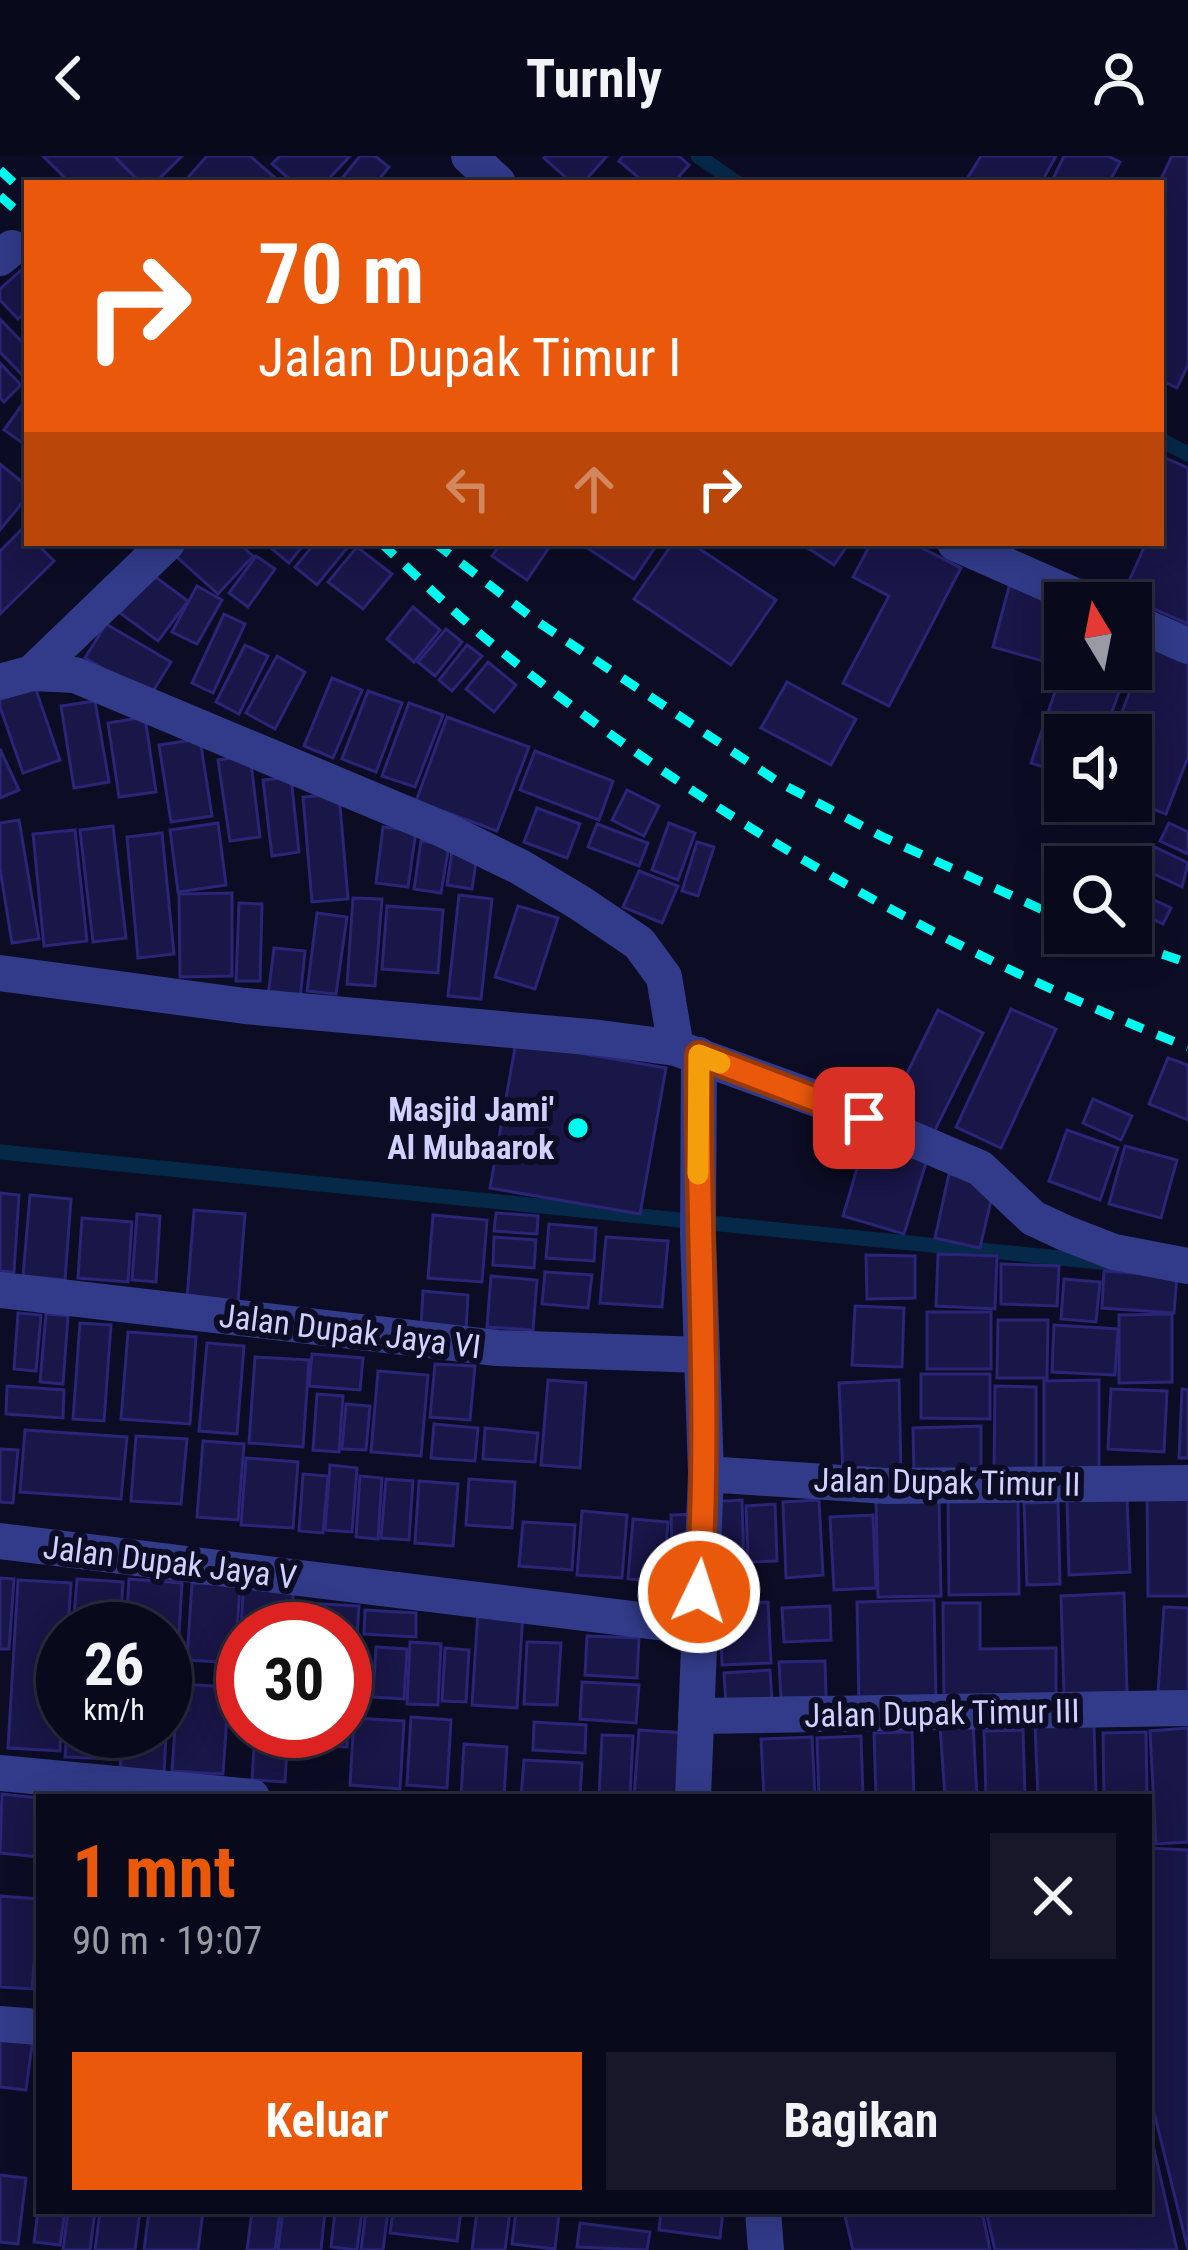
<!DOCTYPE html>
<html lang="id">
<meta charset="utf-8">
<style>
:root{--surface:#09091c;--page:#171729;--text:#f1f3f6;--muted:#999aa3;--line:#292a3b;--accent:#ea580c}
body{margin:0;font-family:"Roboto Condensed",sans-serif;background:var(--page);color:var(--text);height:100vh;display:flex;flex-direction:column;font-size:45px;white-space:nowrap}
*{box-sizing:border-box;margin:0}
p{font-size:39px;color:var(--muted)}
.icon{flex:none;width:66px;height:66px;fill:none;stroke:currentColor;stroke-width:2;stroke-linecap:round;stroke-linejoin:round}
.map{position:relative;flex:1;overflow:hidden}
.side{position:absolute;left:36px;top:1638px;width:1116px;height:420px;display:flex;flex-direction:column;background:var(--surface);border-radius:0px;box-shadow:0 6px 30px #0003,0 0 0 3px var(--line)}
.side>*{flex:none}
.banner{position:absolute;left:24px;top:24px;width:1140px;height:366px;border-radius:0px;box-shadow:0 6px 30px #0003,0 0 0 3px var(--line);background:#ea580c;color:#fff;overflow:hidden}
.needle{width:78px;rotate:350deg}
.fabs{position:absolute;left:1044px;top:426px;display:grid;gap:24px}
.fabs a{display:grid;place-items:center;width:108px;height:108px;border-radius:0px;background:var(--surface);box-shadow:0 6px 30px #0003,0 0 0 3px var(--line);font-size:60px}
.speed{position:absolute;left:36px;top:1446px;display:flex;gap:24px;font-size:60px;font-weight:700;text-align:center}
.speed>*{display:grid;place-content:center;width:156px;height:156px;border-radius:50%;background:var(--surface);box-shadow:0 6px 30px #0003,0 0 0 3px var(--line);line-height:1}
.speed small{font-size:30px;font-weight:400}
.speed .limit{border:18px solid #d22;background:#fff;color:#111}
.pin{position:absolute;display:grid;place-items:center;width:102px;height:102px;color:#fff;margin:-51px;border-radius:24px;box-shadow:0 6px 18px #0006}
.me{position:absolute;width:132px;margin:-66px;rotate:4deg;stroke-linejoin:round;filter:drop-shadow(0 0 9px #0008)}
.turn{display:flex;align-items:center;gap:42px;height:252px;padding:0 36px;font-size:54px}
.turn .icon{width:156px;height:156px;stroke-width:2.5}
.turn b{display:block;font-size:84px;line-height:102px}
.lanes{display:flex;align-items:center;height:114px;padding:0 36px;background:#0003;justify-content:center;gap:60px;direction:ltr}
.lanes .off{opacity:.35}
.round{display:grid;place-items:center;flex:none;width:126px;height:126px;border-radius:0px;background:var(--page)}
.overview{display:flex;align-items:center;justify-content:space-between;height:204px;padding:0 36px}
h1{font-size:72px;font-weight:700;line-height:90px;color:var(--accent)}
.cta{display:flex;gap:24px;margin-top:auto;padding:24px 36px}
.cta a{flex:1;height:138px;border-radius:0px;background:var(--accent);color:#fff;font-size:48px;font-weight:700;line-height:138px;text-align:center}
.cta a+a{background:var(--page);color:var(--text)}
header{display:flex;justify-content:space-between;align-items:center;height:156px;padding:0 36px;background:var(--surface);font-size:54px;font-weight:700}
.map>svg:first-child{display:block}
.lines{fill:none;stroke-linecap:round;stroke-linejoin:round}
.stream{stroke:#062849;stroke-width:15}
.building{fill:#191648;stroke:#2a2576;stroke-width:3}
.minor{stroke:#323b89;stroke-width:36}
.rail{stroke:#00fbf0;stroke-width:9;stroke-dasharray:18 15;stroke-linecap:butt}
.route-casing{stroke:#983908;stroke-width:30}
.route{stroke:#ea580c;stroke-width:21}
.slow{stroke:#f59e0b;stroke-width:21}
.poi-dot{fill:#00fbf0;stroke:#0c0c25;stroke-width:4.5}
.labels{text-anchor:middle;dominant-baseline:central;stroke-width:12;stroke-linejoin:round;paint-order:stroke}
.poi-label{font-size:33px;font-weight:bold;fill:#d0d1ff;stroke:#0c0c25;text-anchor:end}
.street-label{font-size:33px;fill:#d0d1ff;stroke:#0c0c25}
</style>
<header><svg class="icon" aria-label="back" viewBox="0 0 24 24"><path d="M15 5l-7 7 7 7"/></svg>Turnly<svg class="icon" aria-label="person" viewBox="0 0 24 24"><circle cx="12" cy="8" r="4"/><path d="M4 21q1-7 8-7t8 7"/></svg></header>
<div class="map">
<svg width="1188" height="2094" viewBox="0 0 1188 2094">
<rect width="100%" height="100%" fill="#0c0c25"/>
<g class="lines">
<!-- stream -->
<g class="stream">
<path d="M698 0 737 27"/>
<path d="M1161 284 1188 298"/>
<path d="M0 996 1110 1107"/>
</g>
</g>
<!-- building -->
<g class="building">
<path d="M43 0H114L141 27H70Z"/>
<path d="M114 0H182L155 27H141Z"/>
<path d="M207 0H250L281 27H183Z"/>
<path d="M280 0H350L325 27H294L272 8Z"/>
<path d="M360 0H375L389 11 376 27H338Z"/>
<path d="M546 0H607L583 27H572L544 2Z"/>
<path d="M623 0H679L689 9 673 27H645L619 5Z"/>
<path d="M981 0H1056L1041 27H975L967 23Z"/>
<path d="M1064 0H1108L1120 6 1109 27H1051Z"/>
<path d="M1172 0H1188V209L1177 232 1161 224 1159 27Z"/>
<path d="M27 109V155L18 163 0 144V133Z"/>
<path d="M0 163 27 191V215L23 220 0 196Z"/>
<path d="M0 207 21 229 4 246 0 242Z"/>
<path d="M27 242V290L4 274Z"/>
<path d="M1161 300 1188 312V468L1123 439 1146 387H1161Z"/>
<path d="M0 308 27 330V341L0 374Z"/>
<path d="M22 373 27 387H36L54 405 0 458V395Z"/>
<path d="M175 387H239L253 400 218 438 169 394Z"/>
<path d="M265 387H305L289 407Z"/>
<path d="M315 387H351L317 429 295 411Z"/>
<path d="M501 387H552L527 424 492 400Z"/>
<path d="M580 387H658L634 423Z"/>
<path d="M673 387H691L776 444 731 509 634 443Z"/>
<path d="M800 387H849L834 409Z"/>
<path d="M871 387 914 388 961 412 889 550 843 527 889 440 853 421Z"/>
<path d="M357 391 392 418 363 453 328 426Z"/>
<path d="M256 400 275 413 248 451 229 437Z"/>
<path d="M150 417 188 445 158 485 120 457Z"/>
<path d="M1010 427 1065 447V480L1057 509 993 491Z"/>
<path d="M197 430 222 444 197 488 172 476Z"/>
<path d="M413 451 440 474 414 506 387 483Z"/>
<path d="M224 458 245 468 213 537 192 527Z"/>
<path d="M106 468 171 506 150 540 85 502Z"/>
<path d="M446 473 462 486 435 520 418 506Z"/>
<path d="M245 489 268 500 239 558 216 546Z"/>
<path d="M467 489 482 500 452 535 439 524Z"/>
<path d="M1148 489 1188 504V601L1166 658 1131 645V579H1113Z"/>
<path d="M277 500 305 516 275 573 246 557Z"/>
<path d="M488 506 516 529 494 556 466 533Z"/>
<path d="M1065 506V513H1127L1104 579H1065V618L1031 607Z"/>
<path d="M332 522 362 534 333 602 304 590Z"/>
<path d="M33 525 60 604 23 617 0 551V537Z"/>
<path d="M787 526 856 563 831 609 761 572Z"/>
<path d="M368 535 402 547 376 616 342 603Z"/>
<path d="M95 545 109 626 74 632 61 550Z"/>
<path d="M409 547 443 559 415 631 382 620Z"/>
<path d="M145 561 156 636 119 641 108 567Z"/>
<path d="M447 561 529 591 497 675 416 645Z"/>
<path d="M200 583 212 660 171 666 159 589Z"/>
<path d="M0 593 19 634 0 642Z"/>
<path d="M535 595 613 625 599 664 520 634Z"/>
<path d="M250 599 260 681 230 685 218 604Z"/>
<path d="M291 621 299 696 272 700 263 624Z"/>
<path d="M627 634 659 650 644 680 612 664Z"/>
<path d="M339 638 348 743 312 746 303 641Z"/>
<path d="M537 652 580 668 567 702 524 686Z"/>
<path d="M19 664 39 783 12 787 0 713V667Z"/>
<path d="M218 667 226 729 178 736 170 674Z"/>
<path d="M669 667 695 677 678 724 652 714Z"/>
<path d="M1169 667 1188 676V698L1160 685Z"/>
<path d="M597 668 648 687 639 710 588 691Z"/>
<path d="M113 670 126 782 93 786 80 674Z"/>
<path d="M383 671 416 675 408 731 376 727Z"/>
<path d="M75 674 87 785 44 790 33 678Z"/>
<path d="M162 677 174 798 138 802 127 681Z"/>
<path d="M421 685 449 689 441 737 414 733Z"/>
<path d="M697 686 714 691 698 740 682 735Z"/>
<path d="M453 689 478 692 472 733 447 729Z"/>
<path d="M1155 691 1188 707 1182 731 1145 714Z"/>
<path d="M639 715 678 730 662 767 623 751Z"/>
<path d="M1131 733 1171 752 1163 768 1131 753Z"/>
<path d="M232 737V820L180 821 179 738Z"/>
<path d="M459 739 492 743 481 843 448 840Z"/>
<path d="M353 742 382 743 375 830 347 828Z"/>
<path d="M239 747 262 748 260 825H236Z"/>
<path d="M387 750 443 754 438 817 382 813Z"/>
<path d="M518 750 558 762 535 833 495 821Z"/>
<path d="M317 757 347 761 336 838 307 835Z"/>
<path d="M274 792 305 795 300 844 268 840Z"/>
<path d="M1011 853 1056 873 1001 992 956 971Z"/>
<path d="M938 854 983 877 932 980 887 958Z"/>
<path d="M516 886 666 912 640 1058 490 1032Z"/>
<path d="M1168 902 1188 909V964L1149 948Z"/>
<path d="M1093 943 1132 960 1121 984 1083 967Z"/>
<path d="M1067 974 1118 992 1100 1044 1049 1025Z"/>
<path d="M868 975 930 994 904 1078 843 1060Z"/>
<path d="M1125 990 1177 1004 1161 1062 1109 1048Z"/>
<path d="M949 1018 995 1027 980 1092 935 1082Z"/>
<path d="M0 1037 19 1039 14 1116 0 1115Z"/>
<path d="M30 1039 71 1043 65 1124 23 1120Z"/>
<path d="M194 1054 245 1058 238 1147 187 1143Z"/>
<path d="M496 1057 538 1060 537 1078 494 1075Z"/>
<path d="M137 1058 160 1060 156 1126 132 1124Z"/>
<path d="M433 1059 487 1064 482 1126 428 1122Z"/>
<path d="M82 1062 132 1066 128 1126 78 1122Z"/>
<path d="M549 1068 596 1072 594 1105 546 1102Z"/>
<path d="M494 1081 536 1084 534 1112 493 1109Z"/>
<path d="M606 1081 668 1085 662 1151 600 1147Z"/>
<path d="M938 1098 997 1100 995 1153 936 1150Z"/>
<path d="M866 1099 915 1100V1142L867 1143Z"/>
<path d="M1001 1108 1059 1110 1057 1150 1001 1148Z"/>
<path d="M1104 1115 1177 1120 1174 1157 1102 1152Z"/>
<path d="M545 1116 592 1119 588 1152 542 1148Z"/>
<path d="M491 1120 537 1124 533 1174 487 1171Z"/>
<path d="M1064 1123 1100 1126 1096 1166 1061 1163Z"/>
<path d="M423 1135 468 1139 466 1174 421 1171Z"/>
<path d="M855 1150 904 1152 902 1211 852 1209Z"/>
<rect x="927" y="1156" width="64" height="57"/>
<path d="M18 1157 41 1159 36 1215 14 1213Z"/>
<path d="M46 1158 68 1160 63 1228 40 1226Z"/>
<path d="M1172 1158V1226L1119 1227V1159Z"/>
<path d="M998 1164H1048L1047 1222H997Z"/>
<path d="M80 1167 111 1169 104 1265 73 1263Z"/>
<path d="M1054 1169 1118 1173 1115 1219 1052 1216Z"/>
<path d="M128 1176 196 1181 190 1268 121 1263Z"/>
<path d="M207 1187 244 1190 237 1278 199 1275Z"/>
<path d="M312 1198 363 1202 360 1234 309 1230Z"/>
<path d="M255 1201 309 1204 303 1291 249 1287Z"/>
<path d="M435 1208 475 1210 470 1264 430 1261Z"/>
<path d="M378 1215 428 1219 421 1300 371 1296Z"/>
<path d="M921 1218H990V1263L921 1262Z"/>
<path d="M548 1224 586 1227 580 1312 541 1309Z"/>
<path d="M899 1224 901 1317 843 1319 839 1227Z"/>
<path d="M1099 1224V1319H1044V1225Z"/>
<path d="M7 1230 64 1234 63 1262 6 1258Z"/>
<path d="M995 1230 1036 1231V1316H994Z"/>
<path d="M1111 1233 1167 1235 1164 1296 1108 1293Z"/>
<path d="M1182 1233 1188 1234V1302H1179Z"/>
<path d="M317 1238 343 1240 339 1296 313 1294Z"/>
<path d="M346 1248 370 1250 366 1294 342 1293Z"/>
<path d="M434 1268 478 1272 475 1305 431 1302Z"/>
<path d="M981 1270V1318L914 1319 913 1272Z"/>
<path d="M485 1272 538 1277 535 1306 483 1303Z"/>
<path d="M25 1274 127 1281 121 1343 20 1336Z"/>
<path d="M136 1280 187 1283 181 1348 131 1345Z"/>
<path d="M203 1285 244 1288 238 1364 197 1361Z"/>
<path d="M0 1293 18 1294 13 1347 0 1346Z"/>
<path d="M246 1302 298 1306 293 1372 241 1369Z"/>
<path d="M330 1309 357 1312 352 1376 325 1374Z"/>
<path d="M303 1318 328 1320 323 1377 299 1375Z"/>
<path d="M360 1320 382 1322 378 1383 356 1381Z"/>
<path d="M386 1323 413 1325 409 1384 381 1382Z"/>
<path d="M469 1323 515 1326 512 1372 466 1369Z"/>
<path d="M419 1325 458 1328 453 1390 415 1387Z"/>
<path d="M1018 1341 1019 1438 949 1439 948 1342Z"/>
<path d="M1147 1341H1188V1440H1148Z"/>
<path d="M1127 1342 1130 1416 1069 1419 1067 1344Z"/>
<path d="M939 1343 941 1440 878 1441 876 1345Z"/>
<path d="M742 1344 744 1410 712 1411 710 1346Z"/>
<path d="M819 1344 823 1419 786 1422 783 1346Z"/>
<path d="M1058 1346 1060 1428 1027 1429 1024 1347Z"/>
<path d="M775 1348 777 1405 748 1406 746 1350Z"/>
<path d="M582 1355 627 1359 622 1422 577 1419Z"/>
<path d="M697 1358 701 1422 673 1423 671 1359Z"/>
<path d="M873 1359 876 1432 834 1434 830 1361Z"/>
<path d="M633 1363 668 1366 663 1426 628 1423Z"/>
<path d="M523 1366 575 1369 572 1414 519 1410Z"/>
<path d="M244 1421 294 1424 291 1473H243V1523H238Z"/>
<path d="M0 1422 14 1423 9 1493H0Z"/>
<path d="M77 1423 123 1426 120 1473H73Z"/>
<path d="M129 1423 182 1427 177 1513 165 1512V1473H126Z"/>
<path d="M18 1424 71 1427 68 1473H63L60 1595 8 1592Z"/>
<path d="M192 1427 240 1429 235 1507 187 1504Z"/>
<path d="M1124 1437 1127 1536 1064 1538 1061 1440Z"/>
<path d="M934 1444 936 1547 859 1549 857 1446Z"/>
<path d="M768 1446 771 1507 722 1509 720 1448Z"/>
<path d="M304 1447 359 1450 354 1528 345 1527V1473H303Z"/>
<path d="M943 1447H980V1493L1056 1492V1538L944 1543Z"/>
<path d="M830 1450 831 1484 784 1486 782 1452Z"/>
<path d="M1164 1451 1188 1452V1536H1158Z"/>
<path d="M365 1454 416 1457V1481L364 1478Z"/>
<path d="M478 1454 523 1457 517 1552 472 1549Z"/>
<path d="M587 1480 639 1482 637 1522 585 1519Z"/>
<path d="M410 1486 441 1488 438 1549 407 1548Z"/>
<path d="M527 1486 561 1487 557 1549 524 1548Z"/>
<path d="M376 1491 407 1493 404 1543 373 1541Z"/>
<path d="M445 1492 469 1494 466 1546 442 1545Z"/>
<path d="M825 1505 826 1541 781 1542 779 1506Z"/>
<path d="M770 1514 772 1546 726 1549 724 1517Z"/>
<path d="M582 1526 639 1529 636 1567 580 1563Z"/>
<path d="M165 1528H169L164 1616 120 1614 122 1575H165Z"/>
<path d="M178 1528 229 1531 223 1618 172 1615Z"/>
<path d="M345 1541 350 1542 347 1591 299 1589V1575H345Z"/>
<path d="M411 1561 451 1564 447 1632 407 1629Z"/>
<path d="M354 1562 404 1565 400 1633 350 1629Z"/>
<path d="M534 1566 586 1569 585 1597 533 1594Z"/>
<path d="M973 1568 977 1641H945L940 1570Z"/>
<path d="M1094 1568 1096 1641H1038L1035 1569Z"/>
<path d="M1188 1572V1686L1156 1688 1150 1575Z"/>
<path d="M639 1574 687 1577 682 1641H634Z"/>
<path d="M1023 1574 1025 1641H986L984 1575Z"/>
<path d="M67 1575H117L115 1603 65 1601Z"/>
<path d="M255 1575H288L285 1626 252 1624Z"/>
<path d="M912 1576 914 1641H876L874 1577Z"/>
<path d="M1146 1576 1147 1641H1104L1103 1577Z"/>
<path d="M602 1579 633 1580 630 1641H599Z"/>
<path d="M861 1580 863 1641H819L817 1582Z"/>
<path d="M812 1581 815 1641H764L761 1583Z"/>
<path d="M464 1588 507 1591 504 1641H461Z"/>
<path d="M524 1604 582 1607 580 1641H521Z"/>
<path d="M2 1638 39 1642V1701L0 1697Z"/>
<path d="M1149 1692 1188 1694V2094L1149 1936Z"/>
<path d="M0 1740 39 1743 32 1833 0 1831Z"/>
<path d="M0 1877 33 1882 26 1934 0 1931Z"/>
<path d="M1149 1971 1177 2094H995L986 2055H1149Z"/>
<path d="M0 2019 26 2022 18 2088 0 2086Z"/>
<path d="M39 2047V2055H65L60 2089 34 2086Z"/>
<path d="M68 2055H95L90 2094H63Z"/>
<path d="M100 2055H140L135 2094H95Z"/>
<path d="M149 2055H203L198 2094H144Z"/>
<path d="M252 2055H280L275 2094H247Z"/>
<path d="M283 2055H325L321 2094H278Z"/>
<path d="M335 2055H362L357 2094 331 2091Z"/>
<path d="M366 2055H388L383 2094H361Z"/>
<path d="M393 2055H461L457 2085 390 2077Z"/>
<path d="M477 2055H510L505 2094H472Z"/>
<path d="M516 2055 559 2058 555 2093 512 2088Z"/>
<path d="M661 2055H723L720 2082 659 2074Z"/>
<path d="M844 2055H982L990 2094H853Z"/>
<path d="M580 2067 650 2076 647 2094 577 2091Z"/>
</g>
<g class="lines">
<!-- minor -->
<g class="minor">
<path d="M469 0 498 27"/>
<path d="M0 102 12 92"/>
<path d="M955 387 1091 447"/>
<path d="M1131 465 1188 490"/>
<path d="M32 517 167 387"/>
<path d="M0 526 32 517 75 519 442 673 520 711 580 747 639 787 664 821 676 892"/>
<path d="M0 817 245 850 600 882 676 892 825 946 980 1012 1033 1062 1065 1077 1114 1096 1188 1110"/>
<path d="M0 1134 497 1192 702 1199"/>
<path d="M706 1318 887 1330 1188 1327"/>
<path d="M0 1385 697 1471"/>
<path d="M696 1560 1188 1552"/>
<path d="M0 1617 252 1641"/>
<path d="M693 1641 706 1318 698 1079 699 899"/>
<path d="M0 1868 39 1871"/>
<path d="M763 2055 766 2094"/>
</g>
<!-- rail -->
<g class="rail">
<path d="M0 14 27 39"/>
<path d="M0 40 27 64"/>
<path d="M381 387C419 422 456 459 496 491 702 658 941 794 1188 891"/>
<path d="M435 387 535 464 780 627 883 681 1065 764"/>
<path d="M1100 777 1188 807"/>
</g>
</g>
<g class="lines">
<defs>
<path id="route" d="M699 1436C711 1257 697 1078 699 899L864 962"/>
</defs>
<!-- route casing -->
<use href="#route" class="route-casing"/>
<!-- route -->
<use href="#route" class="route"/>
<!-- slow -->
<path class="slow" d="M698 1018 699 899 720 907"/>
</g>
<!-- markers -->
<circle class="poi-dot" cx="578" cy="972" r="12"/>
<g class="labels">
<!-- poi labels -->
<g class="poi-label">
<text x="554" y="953">Masjid Jami'<tspan x="554" dy="38">Al Mubaarok</tspan></text>
</g>
<!-- street labels -->
<g class="street-label">
<text transform="translate(350 1175) rotate(7)">Jalan Dupak Jaya VI</text>
<text transform="translate(947 1326) rotate(1)">Jalan Dupak Timur II</text>
<text transform="translate(170 1406) rotate(7)">Jalan Dupak Jaya V</text>
<text transform="translate(942 1557) rotate(-1)">Jalan Dupak Timur III</text>
</g>
</g>
</svg>
<div class="fabs">
<a><svg class="needle" viewBox="-14 -14 28 28"><path d="M0-13l5 13h-10z" fill="#e53935"/><path d="M0 13l5-13h-10z" fill="#999aa3"/></svg></a>
<a><svg class="icon" aria-label="sound" viewBox="0 0 24 24"><path d="M4 9h4l5-4v14l-5-4H4zM17 9q2 3 0 6"/></svg></a>
<a><svg class="icon" aria-label="search" viewBox="0 0 24 24"><circle cx="10" cy="10" r="6"/><path d="M15 15l6 6"/></svg></a>
</div>
<div class="speed"><div>26<small>km/h</small></div><div class="limit">30</div></div>
<div class="pin" style="left:864px;top:962px;background:#d93025"><svg class="icon" aria-label="arrive" viewBox="0 0 24 24"><path d="M6 21V4h12l-3 4 3 4H6"/></svg></div>
<svg class="me" style="left:699px;top:1436px" viewBox="-20 -20 40 40"><circle r="17" fill="#ea580c" stroke="#fff" stroke-width="3"/><path d="M0-11L8 9 0 5-8 9z" fill="#fff"/></svg>
<div class="banner">
<div class="turn"><svg class="icon" aria-label="right" viewBox="0 0 24 24"><path d="M7 20v-9h11M14 6l5 5-5 5"/></svg><div><b>70 m</b>Jalan Dupak Timur I</div></div>
<div class="lanes"><svg class="icon off" aria-label="left" viewBox="0 0 24 24"><path d="M17 20v-9H6M10 6l-5 5 5 5"/></svg><svg class="icon off" aria-label="ahead" viewBox="0 0 24 24"><path d="M12 20V5M6 11l6-6 6 6"/></svg><svg class="icon" aria-label="right" viewBox="0 0 24 24"><path d="M7 20v-9h11M14 6l5 5-5 5"/></svg></div>
</div>
<section class="side">
<div class="overview"><div><h1>1 mnt</h1><p>90 m · 19:07</p></div><a class="round"><svg class="icon" aria-label="close" viewBox="0 0 24 24"><path d="M6 6l12 12M18 6L6 18"/></svg></a></div>
<div class="cta"><a>Keluar</a><a>Bagikan</a></div>
</section>
</div>
